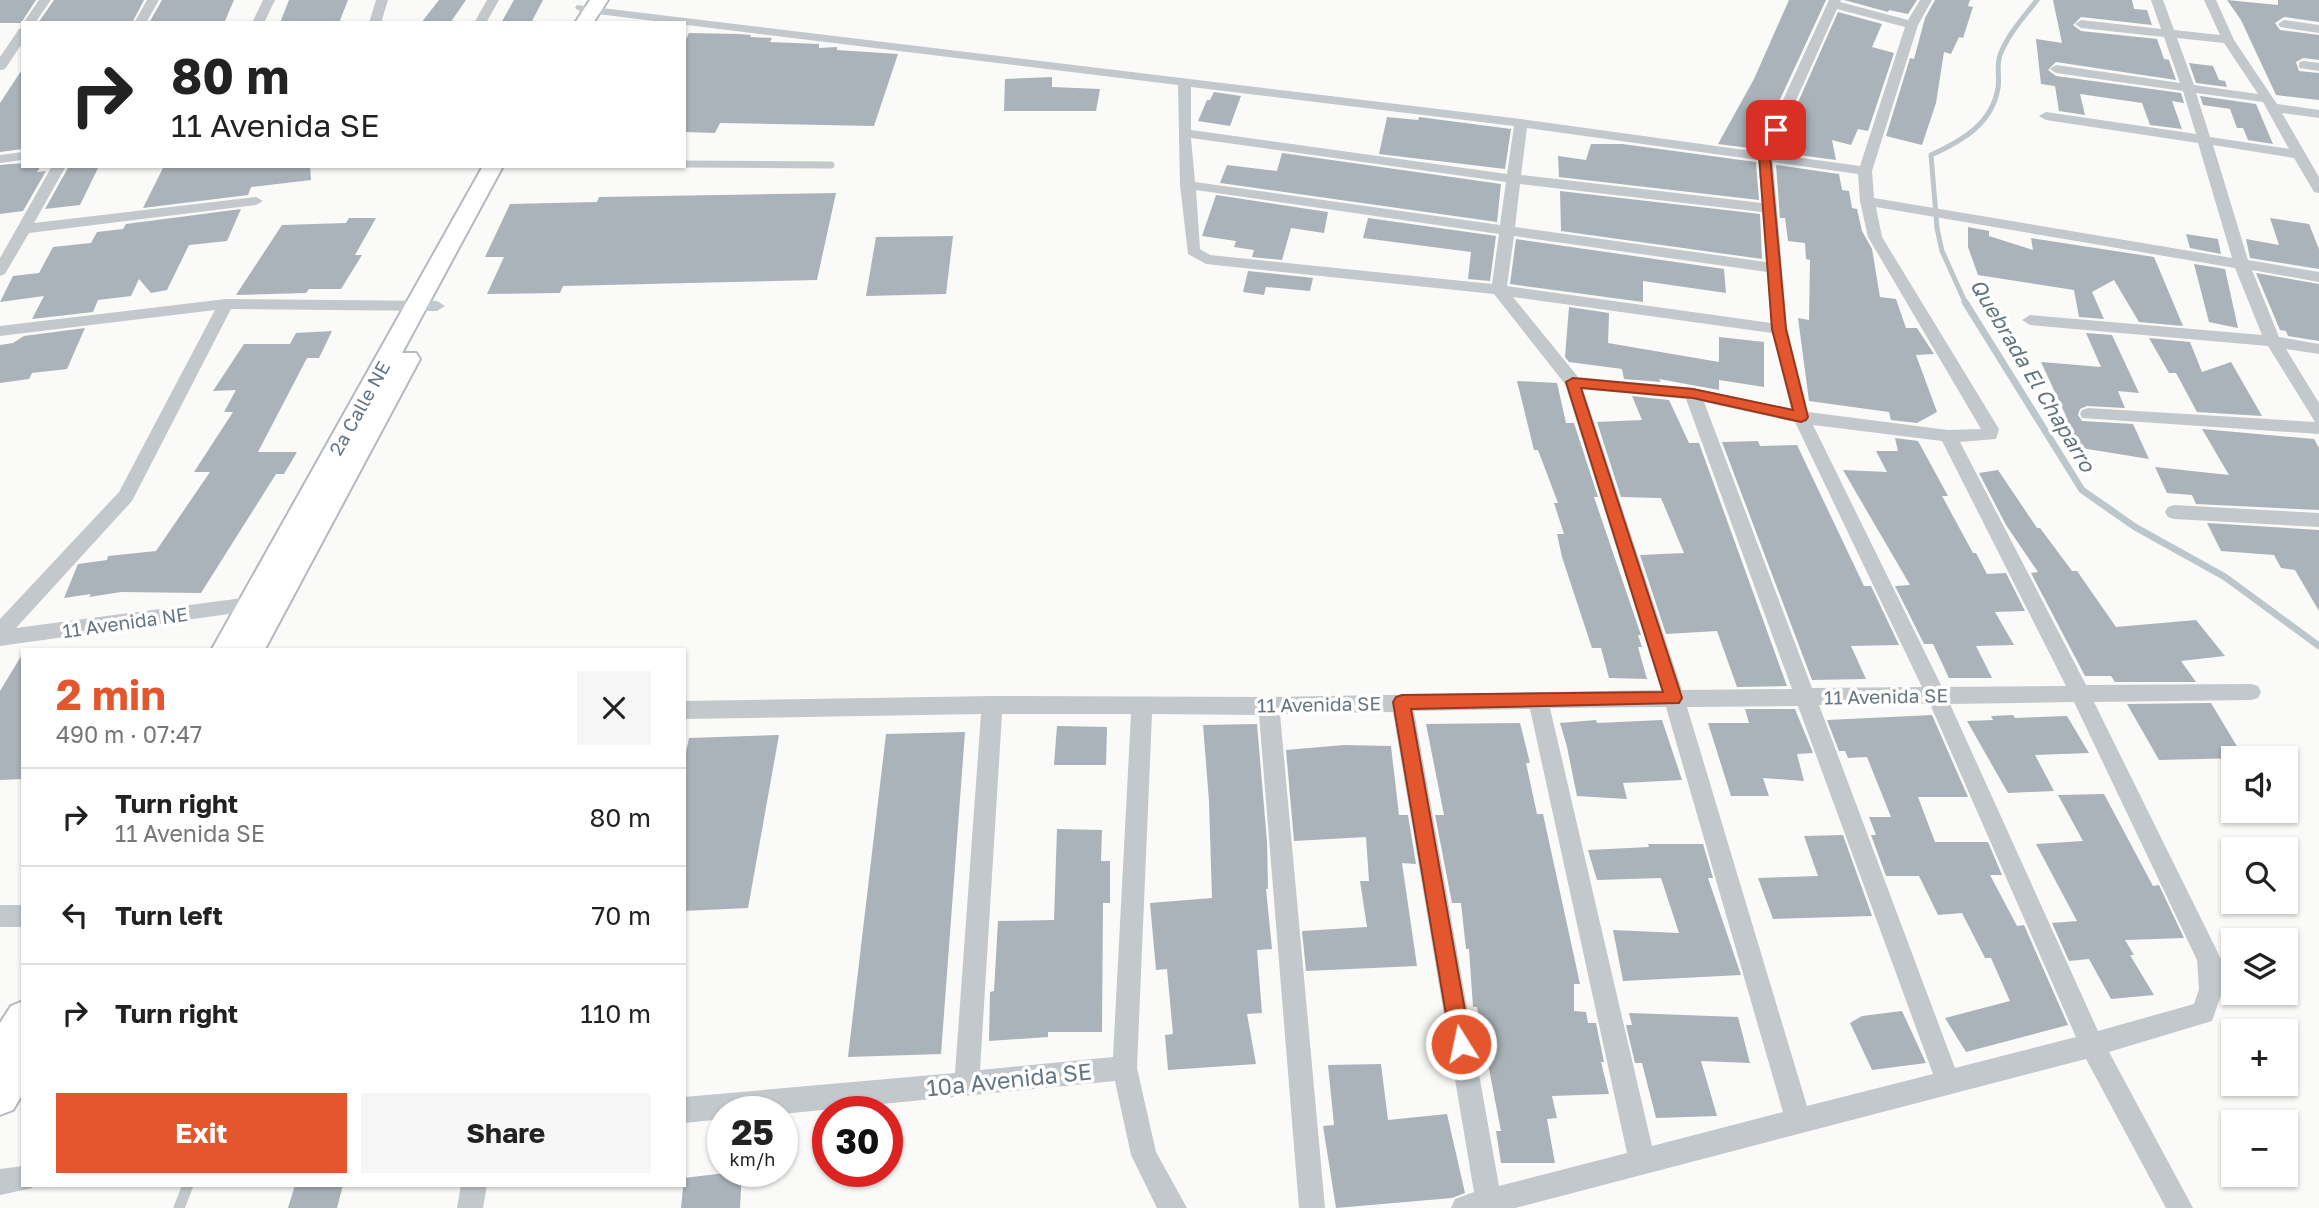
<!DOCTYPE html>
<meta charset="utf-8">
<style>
:root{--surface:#fff;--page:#f6f6f6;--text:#222;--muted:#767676;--line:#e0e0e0;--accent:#e4572e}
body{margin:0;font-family:"Golos Text",sans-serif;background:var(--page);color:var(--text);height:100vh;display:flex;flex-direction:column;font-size:26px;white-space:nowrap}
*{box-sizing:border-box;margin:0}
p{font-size:23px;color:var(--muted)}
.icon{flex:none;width:38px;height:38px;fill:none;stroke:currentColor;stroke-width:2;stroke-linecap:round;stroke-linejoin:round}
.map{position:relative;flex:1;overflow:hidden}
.drawer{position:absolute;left:21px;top:648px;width:665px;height:539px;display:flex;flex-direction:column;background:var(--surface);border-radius:0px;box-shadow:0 2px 5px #0004}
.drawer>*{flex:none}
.banner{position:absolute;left:21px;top:21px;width:665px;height:147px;border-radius:0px;box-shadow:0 2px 5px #0004;background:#fff;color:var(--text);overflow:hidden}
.buttons{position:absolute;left:2221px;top:746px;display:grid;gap:14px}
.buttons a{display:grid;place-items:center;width:77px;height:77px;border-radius:0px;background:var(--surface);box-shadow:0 2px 5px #0004;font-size:35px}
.speed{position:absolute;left:707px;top:1096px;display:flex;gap:14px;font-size:35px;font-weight:700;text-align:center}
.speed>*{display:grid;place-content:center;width:91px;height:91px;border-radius:50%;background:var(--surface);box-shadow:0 2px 5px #0004;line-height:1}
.speed small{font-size:18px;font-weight:400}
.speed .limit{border:10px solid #d22;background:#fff;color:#111}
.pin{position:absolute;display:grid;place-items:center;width:60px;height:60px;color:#fff;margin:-30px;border-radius:14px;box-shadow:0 4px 10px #0006}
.me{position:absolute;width:77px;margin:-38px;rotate:350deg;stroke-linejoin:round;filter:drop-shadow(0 0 5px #0008)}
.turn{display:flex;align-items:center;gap:24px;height:147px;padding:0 35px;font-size:32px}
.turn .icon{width:91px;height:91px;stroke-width:2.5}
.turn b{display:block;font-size:49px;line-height:60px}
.round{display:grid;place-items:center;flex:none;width:74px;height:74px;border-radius:0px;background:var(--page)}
.overview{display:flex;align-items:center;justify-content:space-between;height:119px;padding:0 35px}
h1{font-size:42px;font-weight:700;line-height:52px;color:var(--accent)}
.button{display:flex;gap:14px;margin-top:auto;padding:14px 35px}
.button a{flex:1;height:80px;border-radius:0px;background:var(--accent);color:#fff;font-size:28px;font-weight:700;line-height:80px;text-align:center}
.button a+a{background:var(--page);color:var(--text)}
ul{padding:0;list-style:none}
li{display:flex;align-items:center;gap:21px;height:98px;padding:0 35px;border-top:2px solid var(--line)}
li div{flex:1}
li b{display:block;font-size:26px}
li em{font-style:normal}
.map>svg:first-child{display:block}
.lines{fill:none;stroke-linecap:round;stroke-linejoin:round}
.stream-far1{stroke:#bbc7cb;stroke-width:5}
.stream{stroke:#bbc7cb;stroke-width:7}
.building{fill:#aab3b9}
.secondary-casing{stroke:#b3babf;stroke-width:4}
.lane-far1{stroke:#c3c8cc;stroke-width:7}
.lane{stroke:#c3c8cc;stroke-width:11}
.street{fill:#c3c8cc;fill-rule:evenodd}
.secondary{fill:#fff;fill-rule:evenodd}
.route{fill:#e4572e;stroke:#94391e;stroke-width:2}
.labels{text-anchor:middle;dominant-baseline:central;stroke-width:7;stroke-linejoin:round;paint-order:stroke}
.street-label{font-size:19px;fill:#657683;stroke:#fff}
.water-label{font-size:21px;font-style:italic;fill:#60757c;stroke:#fff}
.near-street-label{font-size:23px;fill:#657683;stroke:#fff}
</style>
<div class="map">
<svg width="2319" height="1208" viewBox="0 0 2319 1208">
<rect width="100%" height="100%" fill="#fafaf8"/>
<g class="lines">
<!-- stream-far1 -->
<path class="stream-far1" d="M1966 304 1942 251 1937 228 1931 155C1962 141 1992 124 1998 88 2000 77 1996 66 2000 55 2008 34 2024 17 2037 0"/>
<!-- stream -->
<path class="stream" d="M1965 302 2082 490 2135 527 2225 577 2319 646"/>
</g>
<!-- building -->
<g class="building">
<path d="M0 0H36L21 23H0Z"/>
<path d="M54 0H144L132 23H38Z"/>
<path d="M162 0H234L224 23H149Z"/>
<path d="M289 0H348L339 23H280Z"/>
<path d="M439 0H466L450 23H421Z"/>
<path d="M514 0H543L531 23H501Z"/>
<path d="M1789 0H1826L1757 149 1718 144 1754 79Z"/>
<path d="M1844 0H1917L1908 14 1889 10 1888 12Z"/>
<path d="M1935 0H1970L1968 6 1973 7 1963 38 1959 37 1951 54 1944 52 1936 103 1922 145 1886 136 1910 58 1914 59 1925 18Z"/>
<path d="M2053 0H2132L2134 9 2147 10 2152 25 2081 17 2073 25 2081 31 2157 39 2164 59 2169 60 2176 80 2056 62 2048 70 2056 76 2181 93 2184 103 2172 101 2182 129 2150 125 2142 103 2080 94 2085 115 2059 111 2055 86 2041 84 2036 39 2062 43Z"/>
<path d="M2227 0 2278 5V0H2319V22L2284 17 2275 23 2280 30 2319 35V60L2303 58 2296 62 2299 71 2319 73V100L2276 95 2241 20Z"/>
<path d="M1838 12 1882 24 1872 47 1894 53 1868 131 1858 129 1851 145 1832 140 1836 160 1776 152Z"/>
<path d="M689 33 739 34 751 35 750 37 772 38 770 42 819 44V48L837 47V50L898 54 874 126 720 123 715 133 684 132V43Z"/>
<path d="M2189 63 2213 66 2219 80 2225 81 2227 87 2196 83Z"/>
<path d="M23 68V149L0 152V103Z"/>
<path d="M1052 77V87L1100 89 1096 111H1004L1005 79Z"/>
<path d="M1214 92 1241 96 1230 126 1198 121 1207 100H1210Z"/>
<path d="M2200 96 2256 104 2273 144 2248 140 2243 128H2237L2230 109 2203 105Z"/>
<path d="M1387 117 1418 120 1419 117 1511 129 1505 169 1379 154Z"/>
<path d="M1591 144H1622L1756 162 1759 200 1559 177 1558 156 1586 160Z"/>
<path d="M1282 153 1501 184 1497 222 1220 183 1227 165 1277 171Z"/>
<path d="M23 163V166H41L37 172 46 171 23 211 0 214V165Z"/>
<path d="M1776 165 1839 174 1842 190 1849 191 1852 208 1857 209 1862 231 1872 249 1880 297 1896 299 1906 328H1917L1934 354 1916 355 1937 412 1917 423 1891 420 1889 412 1809 401 1798 318 1809 320 1810 260 1806 259 1805 243 1788 241 1785 218H1780Z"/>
<path d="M99 166 80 205 45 209 68 168Z"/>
<path d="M164 166H310L311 180 251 187 248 195 143 208Z"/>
<path d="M1560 191 1760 214 1762 259 1561 231Z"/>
<path d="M836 193 817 280 563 286 560 293 487 294 504 257H485L510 204 597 202 599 197Z"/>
<path d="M1216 195 1328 212 1324 233 1291 228 1282 260 1252 257 1254 250 1234 247 1236 241 1202 236Z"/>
<path d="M241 209 227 241 189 245 167 290 151 293 139 279 131 296 98 300 93 312 32 319 44 296 0 302 13 276 39 273 53 247 91 243 97 232 123 229 126 224Z"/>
<path d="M349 218H376L355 255H362L341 289H309L306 293 236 295 282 225 346 223Z"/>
<path d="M1368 218 1496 236 1490 281 1468 279 1471 252 1363 238Z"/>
<path d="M2270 218 2309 224 2319 249V269L2250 258 2246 239 2279 245Z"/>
<path d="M1968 227 1989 231V236L2033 250 2031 238 2154 257 2183 326 2139 322 2114 280 2092 292 2104 319 2079 317 2074 290 1978 275 1968 247Z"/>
<path d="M2186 234 2218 239 2221 254 2190 248Z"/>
<path d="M953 236 946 294 866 296 876 237Z"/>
<path d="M1516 239 1724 269 1726 293 1643 281V302L1510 284Z"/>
<path d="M2194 264 2225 269 2238 328 2209 322Z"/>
<path d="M1248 271 1313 278 1310 291 1266 287 1264 295 1243 292Z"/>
<path d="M2256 273 2319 284V341L2288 336 2286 331 2280 330Z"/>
<path d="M1569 307 1609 313 1608 343 1719 362V337L1764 342V387L1719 380V390L1659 379 1661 382 1624 379 1622 369 1569 362 1565 357Z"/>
<path d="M85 328 67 369 32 373 29 379 0 383V345L13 343 24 336Z"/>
<path d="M332 331 319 358H307L258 452H297L284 474H276L201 593 121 592 89 597 91 594 64 598 78 564 107 560 108 556 156 551 210 472H194L233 412H224L236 390 213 391 244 344H290L296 333Z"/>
<path d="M2086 333 2112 335 2139 393 2118 391 2125 408 2087 406 2080 409 2078 415 2082 421 2133 424 2149 459 2069 446 2056 415 2066 416 2041 362 2101 367Z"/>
<path d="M2149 338 2190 342 2202 372 2231 362 2262 416 2197 412 2176 373H2169Z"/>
<path d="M1517 381 1557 383 1566 423H1574L1598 497H1594L1641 635H1638L1642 647H1638L1647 679 1609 678 1601 648H1592L1562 557 1557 534H1564L1554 503H1558L1538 450H1534Z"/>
<path d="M1632 396 1669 400 1689 443H1699L1787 686 1737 687 1717 631 1666 634 1640 555 1684 553 1661 498 1621 497 1597 422 1642 420Z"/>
<path d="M2202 429 2314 439 2319 448V510L2196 504 2192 495 2167 493 2155 467 2229 475Z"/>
<path d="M1895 438 1918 441 1948 496H1942L1973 553H1976L1987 574 2006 573 2025 611 1995 612 2014 645 1976 646 1992 678H1949L1933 644H1924L1895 586 1910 585 1843 470 1887 472 1876 451H1898Z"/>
<path d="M1758 441 1760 446 1797 445 1864 586H1871L1899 645 1851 646 1866 679 1812 680 1722 442Z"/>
<path d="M1998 470 2037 528H2040L2072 571H2077L2116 627 2196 620 2225 656 2181 661 2196 682H2115L2111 676H2085L2031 573 2038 572 2006 525 1979 473Z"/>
<path d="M2207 523 2319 530V611L2295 570 2281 568 2274 555 2221 551Z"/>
<path d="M23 653V779L0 780V691Z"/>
<path d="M2211 703 2244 758 2159 760 2127 704Z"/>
<path d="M1745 709H1795L1813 753 1797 754 1804 781 1763 778 1769 796H1731L1708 723H1749Z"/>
<path d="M1932 715 1968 797H1918L1935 842H1988L2002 875H1990L2017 926 2024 925 2068 1025 1966 1052 1945 1018 2010 1001 1991 958H1985L1962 913 1938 915 1919 876H1886L1871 835H1876L1869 817H1891L1867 757 1848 758 1845 751H1839L1827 720Z"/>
<path d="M2013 715 2015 718 2067 716 2089 753 2035 755 2054 791 2008 793 1967 721 1993 720 1991 716Z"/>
<path d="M1596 720 1597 723 1662 720 1682 780 1623 783 1627 799 1577 796 1567 747 1560 723Z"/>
<path d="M1520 723 1530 763H1526L1537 814H1543L1580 984H1574V1011L1586 1012 1588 1023H1596L1604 1062H1601L1609 1094 1552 1096 1557 1118 1547 1119 1555 1163H1501L1496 1131H1501L1477 1007H1473L1469 949H1466L1461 903H1452L1435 815H1444L1426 724Z"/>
<path d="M1257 724 1267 842 1268 889H1266L1272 949 1257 950 1262 1013 1247 1014 1256 1064 1168 1070 1165 1035 1173 1034 1167 969 1156 970 1150 903 1212 898 1209 801 1203 725Z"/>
<path d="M1057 726 1107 727 1106 765H1054Z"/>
<path d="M965 732 941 1054 848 1057 886 734Z"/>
<path d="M779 735 748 908 684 911V761L689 738Z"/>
<path d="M1344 745 1391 746 1399 815H1408L1416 864 1402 863 1417 966 1306 971 1302 931 1367 927 1360 881H1369L1366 837 1294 841 1286 750Z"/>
<path d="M2104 794 2153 886 2159 885 2184 938 2125 940 2134 955H2130L2154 995 2111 999 2089 959 2069 961 2052 923 2077 921 2036 844 2083 841 2058 795Z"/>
<path d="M1057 829 1102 830 1101 861H1110V903H1103L1102 1032H1048V1037L989 1041 990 992 994 991 998 921 1054 920Z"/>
<path d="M1843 835 1872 916 1773 919 1758 878 1818 876 1804 836Z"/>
<path d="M1648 844H1703L1713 878H1708L1741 975 1623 981 1613 930 1679 933 1661 878 1597 880 1588 850 1649 847Z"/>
<path d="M1902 1011 1926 1063 1872 1070 1850 1023 1862 1016Z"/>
<path d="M1629 1013 1738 1017 1750 1063 1701 1061 1717 1116 1656 1118 1642 1063H1635L1626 1025H1632Z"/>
<path d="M1381 1064 1388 1120 1447 1114 1465 1193 1452 1198 1336 1208 1323 1126 1334 1125 1328 1065Z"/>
<path d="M742 1171 740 1208H681L684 1178Z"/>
<path d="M295 1185H343L337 1208H288Z"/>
</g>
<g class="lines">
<defs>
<g id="secondary">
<path d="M590 0H608L593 23H575Z"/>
<path d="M483 166H503L402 353H416L420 359 265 649H212Z"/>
<path d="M23 1001V1093L13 1110 0 1115V1023L11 1006Z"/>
</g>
</defs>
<!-- secondary casing -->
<use href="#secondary" class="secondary-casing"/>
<!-- lane-far1 -->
<path class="lane-far1" d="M684 164 831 165"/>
<!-- lane -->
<path class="lane" d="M179 1208 188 1185"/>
<!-- street -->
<g class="street">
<path d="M39 0H51L35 23H23Z"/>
<path d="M147 0H159L146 23H134Z"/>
<path d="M263 0H275L264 23H252Z"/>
<path d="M376 0H388L381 23H369Z"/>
<path d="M487 0H499L486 23H474Z"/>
<path d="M1829 0H1841L1840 2 1908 20 1920 0H1932L1918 25 1872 171 1874 198 2232 258 2198 143 2046 120 2039 116 2046 112 2196 134 2183 91 2056 73 2050 69 2056 65 2180 83 2164 37 2081 28 2075 24 2081 20 2161 29 2151 0H2163L2174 30 2220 35 2204 0H2216L2234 40 2277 104 2319 110V118L2282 113 2319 177V193L2314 192 2294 158 2213 145 2248 260 2319 272V282L2252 270 2279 337 2319 344V354L2286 349 2319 403V434L2082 418 2080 414 2082 410 2088 408 2315 422 2268 346 2030 325 2022 320 2030 315 2262 335 2235 268 1876 207 1882 237 1999 429 1996 439 1960 442 2086 685 2251 684 2258 686 2261 692 2258 698 2251 700 2094 702 2221 959 2223 989 2212 1021 2109 1052 2193 1208H2166L2086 1059 1515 1208H1451L1455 1199 1474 1192 1393 712 1280 714 1325 1208H1299L1259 715 1152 714 1137 1068 1156 1152 1187 1208H1157L1131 1155 1115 1081 782 1114V1111H723V1119L684 1123V1097L955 1073 981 714 684 719V701L992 696 1269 697 1661 690 1565 384 1494 294 1206 264 1188 254 1180 185 1178 85 581 12 575 8 577 5 1521 119 1759 152ZM1837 9 1905 27 1860 166 1772 154ZM2177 38 2224 43 2258 94 2194 85ZM1191 87 1514 126 1507 174 1191 130ZM2196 93 2263 102 2289 149 2210 137ZM1527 128 1758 160 1762 203 1521 175ZM1191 138 1506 182 1500 225 1195 182ZM1773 162 1858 174 1860 201 1868 237 1981 429 1948 430 1808 412 1787 329ZM1520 184 1762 212 1766 262 1515 227ZM1196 190 1499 234 1492 284 1210 255 1200 249ZM1514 236 1767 272 1771 323 1507 286ZM1513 297 1772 333 1791 409 1693 388 1578 377ZM1583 389 1686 399 1792 689 1682 690ZM1704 402 1795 422 1922 687 1812 688ZM1813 425 1942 441 2066 686 1942 687ZM2074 702 2197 960 2199 989 2194 1004 2098 1031 1950 704ZM1930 704 2076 1037 1955 1068 1819 705ZM1798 706 1933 1074 1807 1106 1687 707ZM1666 707 1783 1112 1652 1146 1550 708ZM1530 709 1627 1153 1499 1186 1414 711ZM1002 714H1131L1113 1057 980 1070Z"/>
<path d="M2284 20 2319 25V33L2280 27 2278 24Z"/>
<path d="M23 28V42L5 69 0 70V57L19 29Z"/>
<path d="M2304 61 2319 63V71L2299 68V62Z"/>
<path d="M23 152V160L0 163V155Z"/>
<path d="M52 166H66L34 223 256 197 263 201 256 205 29 233 5 274 0 276V258Z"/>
<path d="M226 299 437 301 445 306 437 311 231 309 132 501 16 628 250 597 257 600 260 605 257 610 0 646V619L119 492 215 310 0 336V326Z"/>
<path d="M2174 505 2319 513V527L2174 519 2168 517 2165 512 2168 507Z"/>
<rect x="0" y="905" width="23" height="22"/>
<path d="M23 1166V1185H34L32 1188 0 1195V1169Z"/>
<path d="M461 1185H487L483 1208H457Z"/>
</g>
<!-- secondary -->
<use href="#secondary" class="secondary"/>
</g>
<!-- route -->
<path class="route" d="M1772 127 1782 130 1770 155 1786 329 1808 417 1806 420 1801 422 1693 398 1581 388 1682 698 1679 703 1411 709 1471 1044 1468 1051 1461 1054 1454 1051 1451 1044 1393 702 1396 697 1402 695 1663 692 1566 382 1573 378 1693 389 1793 410 1772 329 1759 155Z"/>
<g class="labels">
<!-- street labels -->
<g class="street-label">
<text transform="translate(359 408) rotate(-61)">2a Calle NE</text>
<text transform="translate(125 622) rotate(-8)">11 Avenida NE</text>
<text transform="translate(1886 696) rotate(-1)">11 Avenida SE</text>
<text transform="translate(1319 704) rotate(-1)">11 Avenida SE</text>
</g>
<!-- water labels -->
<g class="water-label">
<text transform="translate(2033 375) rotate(59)">Quebrada El Chaparro</text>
</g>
<!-- near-street labels -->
<g class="near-street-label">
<text transform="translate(1009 1079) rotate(-6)">10a Avenida SE</text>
</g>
</g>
</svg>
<div class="buttons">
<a><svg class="icon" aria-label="sound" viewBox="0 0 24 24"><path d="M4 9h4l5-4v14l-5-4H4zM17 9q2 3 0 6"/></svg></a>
<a><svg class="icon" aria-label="search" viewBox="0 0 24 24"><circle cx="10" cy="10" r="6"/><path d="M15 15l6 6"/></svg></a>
<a><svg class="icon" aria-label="layers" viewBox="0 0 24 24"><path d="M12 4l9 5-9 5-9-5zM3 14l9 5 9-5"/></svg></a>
<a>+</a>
<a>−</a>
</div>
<div class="speed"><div>25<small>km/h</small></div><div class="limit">30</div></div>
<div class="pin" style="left:1776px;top:130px;background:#d93025"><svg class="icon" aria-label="arrive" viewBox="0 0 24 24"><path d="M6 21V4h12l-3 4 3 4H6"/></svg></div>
<svg class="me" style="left:1461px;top:1044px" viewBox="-20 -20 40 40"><circle r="17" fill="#e4572e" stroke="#fff" stroke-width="3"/><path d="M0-11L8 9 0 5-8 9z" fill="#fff"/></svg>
<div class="banner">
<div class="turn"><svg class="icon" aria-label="right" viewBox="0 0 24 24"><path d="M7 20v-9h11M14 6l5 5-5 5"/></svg><div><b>80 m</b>11 Avenida SE</div></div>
</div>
<section class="drawer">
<div class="overview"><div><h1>2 min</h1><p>490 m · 07:47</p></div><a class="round"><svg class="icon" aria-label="close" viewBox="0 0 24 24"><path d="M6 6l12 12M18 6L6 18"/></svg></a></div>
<ul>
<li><svg class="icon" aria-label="right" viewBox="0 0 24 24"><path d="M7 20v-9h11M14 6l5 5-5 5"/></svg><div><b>Turn right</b><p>11 Avenida SE</p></div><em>80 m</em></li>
<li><svg class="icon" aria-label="left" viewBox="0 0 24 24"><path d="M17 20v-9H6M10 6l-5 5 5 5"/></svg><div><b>Turn left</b></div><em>70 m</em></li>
<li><svg class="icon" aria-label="right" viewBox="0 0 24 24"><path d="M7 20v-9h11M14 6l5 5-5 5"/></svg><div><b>Turn right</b></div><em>110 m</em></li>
</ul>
<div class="button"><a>Exit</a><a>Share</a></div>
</section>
</div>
